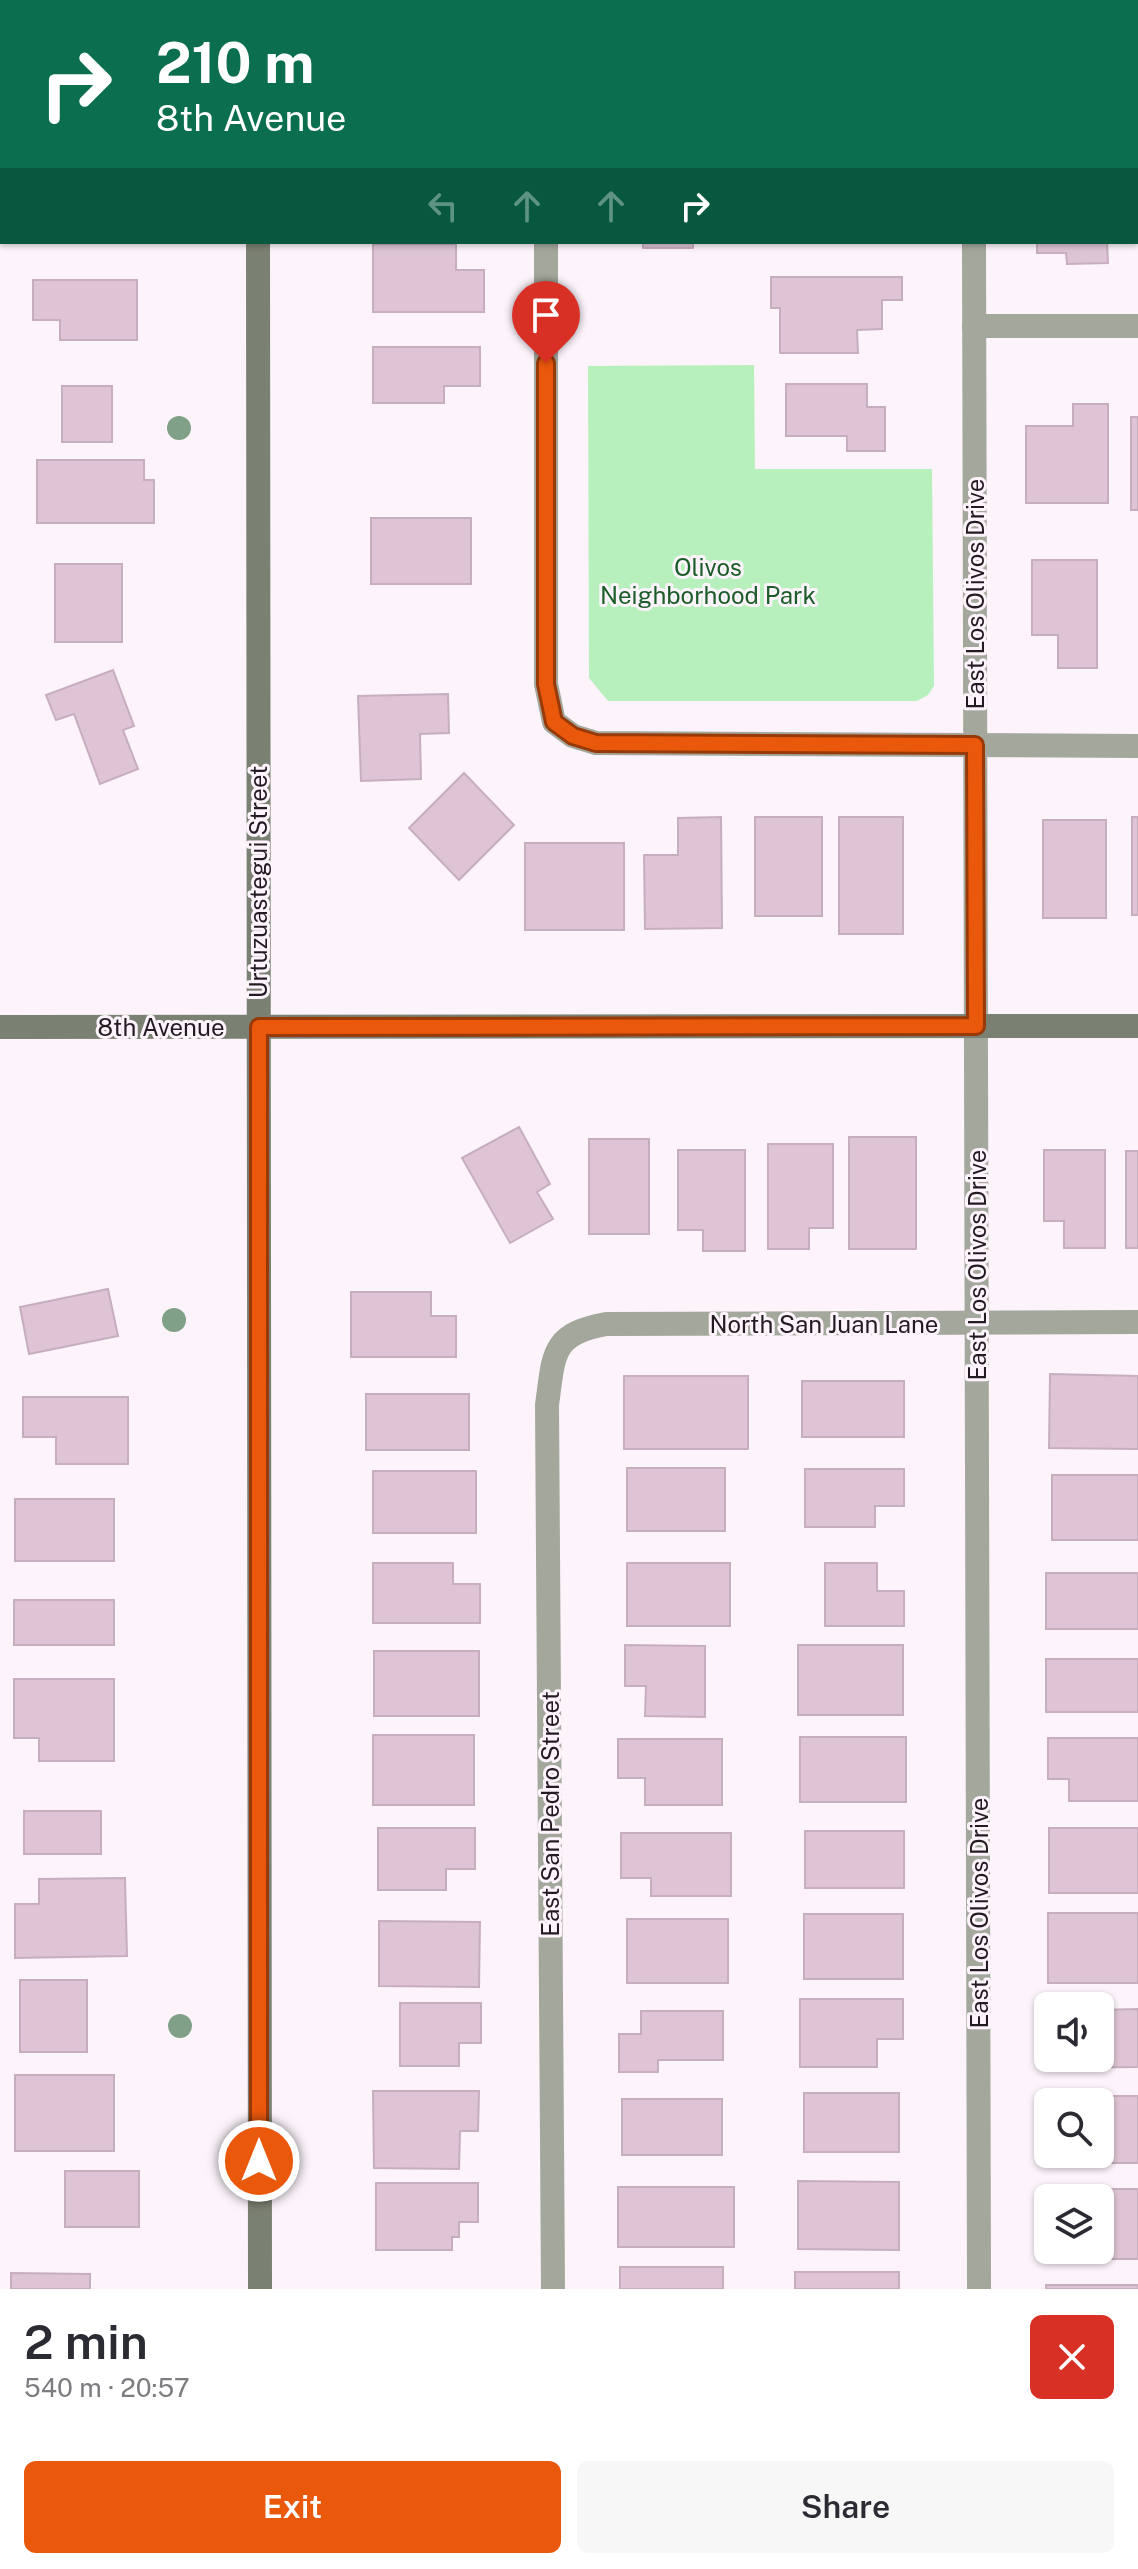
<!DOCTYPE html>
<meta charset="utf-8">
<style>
:root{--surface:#fff;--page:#f7f7f7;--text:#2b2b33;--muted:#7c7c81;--accent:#ea580c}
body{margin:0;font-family:"Public Sans",sans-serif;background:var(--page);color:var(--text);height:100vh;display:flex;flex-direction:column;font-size:30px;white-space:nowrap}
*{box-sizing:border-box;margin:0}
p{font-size:26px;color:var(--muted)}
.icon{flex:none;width:44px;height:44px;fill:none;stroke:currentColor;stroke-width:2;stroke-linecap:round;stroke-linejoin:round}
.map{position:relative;height:2289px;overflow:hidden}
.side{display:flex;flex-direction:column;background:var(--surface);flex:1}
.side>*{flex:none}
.top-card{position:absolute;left:0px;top:0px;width:1138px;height:244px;box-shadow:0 2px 6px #0004;background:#0b6e4f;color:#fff;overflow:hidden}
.buttons{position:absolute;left:1034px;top:1992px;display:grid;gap:16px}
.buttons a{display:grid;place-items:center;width:80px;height:80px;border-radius:12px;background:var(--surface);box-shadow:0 2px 6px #0004;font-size:40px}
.pin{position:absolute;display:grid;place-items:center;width:68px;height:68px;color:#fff;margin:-82px -34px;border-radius:50% 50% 50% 0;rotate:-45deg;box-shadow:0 0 8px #0007}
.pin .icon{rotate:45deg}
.me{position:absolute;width:88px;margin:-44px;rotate:0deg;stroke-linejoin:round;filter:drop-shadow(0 0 6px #0008)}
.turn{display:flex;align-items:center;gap:28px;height:168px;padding:0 24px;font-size:36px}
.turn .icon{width:104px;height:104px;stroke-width:2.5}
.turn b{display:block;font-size:56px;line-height:68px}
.lanes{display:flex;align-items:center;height:76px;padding:0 24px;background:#0003;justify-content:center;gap:40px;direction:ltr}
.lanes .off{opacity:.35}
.round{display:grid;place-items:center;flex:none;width:84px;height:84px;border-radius:12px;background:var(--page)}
.summary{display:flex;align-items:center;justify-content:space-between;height:136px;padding:0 24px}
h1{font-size:48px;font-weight:600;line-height:60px}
.primary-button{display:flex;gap:16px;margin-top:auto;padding:16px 24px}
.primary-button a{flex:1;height:92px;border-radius:12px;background:var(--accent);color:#fff;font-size:32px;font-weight:600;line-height:92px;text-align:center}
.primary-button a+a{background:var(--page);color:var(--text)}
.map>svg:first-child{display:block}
.green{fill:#b8f0bd}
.building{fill:#dec4d4;stroke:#c7aebe;stroke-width:2}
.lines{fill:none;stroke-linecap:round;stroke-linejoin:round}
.street{stroke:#a3a79c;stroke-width:24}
.secondary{stroke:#7b8172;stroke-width:24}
.tree{fill:#80a087}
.route-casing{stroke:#983908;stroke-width:20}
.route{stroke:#ea580c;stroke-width:14}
.labels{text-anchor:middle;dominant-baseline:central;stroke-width:6;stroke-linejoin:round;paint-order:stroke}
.park-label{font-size:24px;fill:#1b5d28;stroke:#fcf3fb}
.street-label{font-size:24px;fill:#231b22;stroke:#fcf3fb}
</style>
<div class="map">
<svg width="1138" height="2289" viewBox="0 0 1138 2289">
<rect width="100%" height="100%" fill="#fcf3fb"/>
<!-- green -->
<path class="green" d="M754 365 755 469H932L934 686 928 695 917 701H608L589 678 588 366Z"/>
<!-- building -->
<g class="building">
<rect x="48" y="0" width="80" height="2"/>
<rect x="380" y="0" width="95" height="2"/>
<rect x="1029" y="0" width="88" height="2"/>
<path d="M1132 0H1138V104L1136 2Z"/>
<rect x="643" y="242" width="50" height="6"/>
<path d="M1037 242H1107L1108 263 1067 264 1066 253H1037Z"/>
<path d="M373 244H456V270H484V312H373Z"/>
<path d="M771 277H902V300H882V329L857 330 858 353H780V308H771Z"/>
<path d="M33 280H137V340H60V320H33Z"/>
<path d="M373 347H480V386H444V403H373Z"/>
<path d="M786 384H867V407H885V451H847V436H786Z"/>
<rect x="62" y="386" width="50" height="56"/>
<path d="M1073 404H1108V503H1026V426H1073Z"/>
<rect x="1131" y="417" width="7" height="93"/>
<path d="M37 460H144V480H154V523H37Z"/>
<rect x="371" y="518" width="100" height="66"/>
<path d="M1032 560H1097V668H1058V635H1032Z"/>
<rect x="55" y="564" width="67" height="78"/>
<path d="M113 670 134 726 123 730 138 769 100 784 74 714 56 720 46 695Z"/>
<path d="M448 694 449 733 420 734 421 779 361 781 358 696Z"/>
<path d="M464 773 514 825 459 880 409 828Z"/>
<path d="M721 817 722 928 645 929 644 855H678V818Z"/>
<rect x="755" y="817" width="67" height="99"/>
<rect x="839" y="817" width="64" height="117"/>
<rect x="1132" y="817" width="6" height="98"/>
<rect x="1043" y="820" width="63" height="98"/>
<rect x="525" y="843" width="99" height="87"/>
<path d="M519 1127 550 1184 537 1192 553 1219 510 1243 462 1158Z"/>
<rect x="849" y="1137" width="67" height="112"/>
<rect x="589" y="1139" width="60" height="95"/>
<path d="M768 1144H833V1228H809V1249H768Z"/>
<path d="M678 1150H745V1251H703V1230H678Z"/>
<path d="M1044 1150H1105V1248H1064V1221H1044Z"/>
<rect x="1126" y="1151" width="12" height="97"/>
<path d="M108 1289 118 1336 29 1354 20 1307Z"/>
<path d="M351 1292H431V1316H456V1357H351Z"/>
<path d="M1050 1374 1138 1376V1449L1049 1448Z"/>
<rect x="624" y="1376" width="124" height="73"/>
<rect x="802" y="1381" width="102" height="56"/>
<rect x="366" y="1394" width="103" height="56"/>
<path d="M23 1397H128V1464H56V1437H23Z"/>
<rect x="627" y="1468" width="98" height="63"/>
<path d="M805 1469H904V1506H875V1527H805Z"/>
<rect x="373" y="1471" width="103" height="62"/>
<rect x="1052" y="1475" width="86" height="65"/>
<rect x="15" y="1499" width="99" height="62"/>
<path d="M373 1563H453V1584H480V1623H373Z"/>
<rect x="627" y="1563" width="103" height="63"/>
<path d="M825 1563H877V1591H904V1626H825Z"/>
<rect x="1046" y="1573" width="92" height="56"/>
<rect x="14" y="1600" width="100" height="45"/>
<path d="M625 1645 705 1646V1717L645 1716 646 1686H625Z"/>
<rect x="798" y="1645" width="105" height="70"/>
<rect x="374" y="1651" width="105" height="65"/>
<rect x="1046" y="1659" width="92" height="53"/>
<path d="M14 1679H114V1761H39V1738H14Z"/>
<rect x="373" y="1735" width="101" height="70"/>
<rect x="800" y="1737" width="106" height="65"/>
<path d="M1048 1738H1138V1801H1069V1779H1048Z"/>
<path d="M618 1739H722V1805H645V1778H618Z"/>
<rect x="24" y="1811" width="77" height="43"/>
<path d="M378 1828H475V1869H446V1890H378Z"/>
<rect x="1049" y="1828" width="89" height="65"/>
<rect x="805" y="1831" width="99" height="57"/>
<path d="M621 1833H731V1896H651V1878H621Z"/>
<path d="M125 1878 127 1956 15 1958V1904H39V1879Z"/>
<rect x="1048" y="1913" width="90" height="70"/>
<rect x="804" y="1914" width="99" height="65"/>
<rect x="627" y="1919" width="101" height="64"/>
<path d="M379 1921 480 1922 479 1987 379 1986Z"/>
<rect x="20" y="1980" width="67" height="72"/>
<path d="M800 1999H903V2039H877V2067H800Z"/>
<path d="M400 2003H481V2043H459V2066H400Z"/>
<path d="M1138 2009V2067L1051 2068V2058H1100V2010Z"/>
<path d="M641 2011H723V2060H658V2072H619V2034H641Z"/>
<rect x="15" y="2075" width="99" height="76"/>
<path d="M373 2091H479L478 2131H460L459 2169 374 2168Z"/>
<rect x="804" y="2093" width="95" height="59"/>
<path d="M1048 2096H1138V2163H1048V2154H1100V2102H1048Z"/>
<rect x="622" y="2099" width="100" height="56"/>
<rect x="65" y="2171" width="74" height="56"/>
<path d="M798 2181 899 2182V2250L798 2249Z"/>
<path d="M376 2183H478V2222H459V2237H452V2250H376Z"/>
<rect x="618" y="2187" width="116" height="60"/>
<path d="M1069 2189H1138V2259H1048V2250H1100V2198H1069Z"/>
<rect x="620" y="2267" width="103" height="22"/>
<rect x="795" y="2272" width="104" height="17"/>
<path d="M11 2273 90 2274V2289H11Z"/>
<rect x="1046" y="2285" width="92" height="4"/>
</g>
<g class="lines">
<!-- street -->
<g class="street">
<path d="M973 0V2"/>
<path d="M546 2V0"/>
<path d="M546 242V684L554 722 573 736 596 743 1138 746"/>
<path d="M974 242 979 2289"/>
<path d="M974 326H1138"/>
<path d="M553 2289 547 1405C554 1356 550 1334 606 1324L1138 1322"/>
</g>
<!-- secondary -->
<g class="secondary">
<path d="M258 0V2"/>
<path d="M258 242 260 2289"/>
<path d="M0 1027 1138 1026"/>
</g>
</g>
<!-- trees -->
<g class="tree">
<circle cx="179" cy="428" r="12"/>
<circle cx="174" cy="1320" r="12"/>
<circle cx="180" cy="2026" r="12"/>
</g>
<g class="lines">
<defs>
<path id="route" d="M259 2161V1027L976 1026 975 745 596 743 573 736 554 722 546 684V363"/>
</defs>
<!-- route casing -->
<use href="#route" class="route-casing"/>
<!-- route -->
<use href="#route" class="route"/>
</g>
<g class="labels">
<!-- park labels -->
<g class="park-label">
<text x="708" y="567">Olivos<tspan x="708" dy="28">Neighborhood Park</tspan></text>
</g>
<!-- street labels -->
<g class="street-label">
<text transform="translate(975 594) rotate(-90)">East Los Olivos Drive</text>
<text transform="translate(258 882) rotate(-90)">Urtuzuastegui Street</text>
<text x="161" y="1027">8th Avenue</text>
<text transform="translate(977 1265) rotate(-90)">East Los Olivos Drive</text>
<text x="824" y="1324">North San Juan Lane</text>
<text transform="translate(550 1814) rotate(-90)">East San Pedro Street</text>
<text transform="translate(979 1913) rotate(-90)">East Los Olivos Drive</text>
</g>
</g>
</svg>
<div class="buttons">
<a><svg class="icon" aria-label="sound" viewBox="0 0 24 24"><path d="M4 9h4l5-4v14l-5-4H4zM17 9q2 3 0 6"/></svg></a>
<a><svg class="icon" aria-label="search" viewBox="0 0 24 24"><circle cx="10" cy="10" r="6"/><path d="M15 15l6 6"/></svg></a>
<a><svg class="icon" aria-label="layers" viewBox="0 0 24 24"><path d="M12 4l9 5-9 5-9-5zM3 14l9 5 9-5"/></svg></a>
</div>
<div class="pin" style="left:546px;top:363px;background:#d93025"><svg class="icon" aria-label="arrive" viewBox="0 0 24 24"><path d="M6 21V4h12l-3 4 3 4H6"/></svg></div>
<svg class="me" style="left:259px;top:2161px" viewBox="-20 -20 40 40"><circle r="17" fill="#ea580c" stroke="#fff" stroke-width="3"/><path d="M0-11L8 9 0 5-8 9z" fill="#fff"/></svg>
<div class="top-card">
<div class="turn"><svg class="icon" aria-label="right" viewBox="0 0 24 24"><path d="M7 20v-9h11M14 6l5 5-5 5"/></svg><div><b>210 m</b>8th Avenue</div></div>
<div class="lanes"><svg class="icon off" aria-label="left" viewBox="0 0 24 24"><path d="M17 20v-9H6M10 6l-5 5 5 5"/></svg><svg class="icon off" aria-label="ahead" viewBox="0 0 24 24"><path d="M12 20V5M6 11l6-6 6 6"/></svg><svg class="icon off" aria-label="ahead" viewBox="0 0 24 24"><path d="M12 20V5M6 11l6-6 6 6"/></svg><svg class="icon" aria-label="right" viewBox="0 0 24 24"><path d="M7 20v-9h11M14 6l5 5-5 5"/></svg></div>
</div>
</div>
<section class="side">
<div class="summary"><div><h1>2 min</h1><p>540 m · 20:57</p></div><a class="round" style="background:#d93025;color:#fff"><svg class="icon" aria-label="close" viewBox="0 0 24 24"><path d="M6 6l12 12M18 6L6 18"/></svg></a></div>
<div class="primary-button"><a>Exit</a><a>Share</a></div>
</section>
